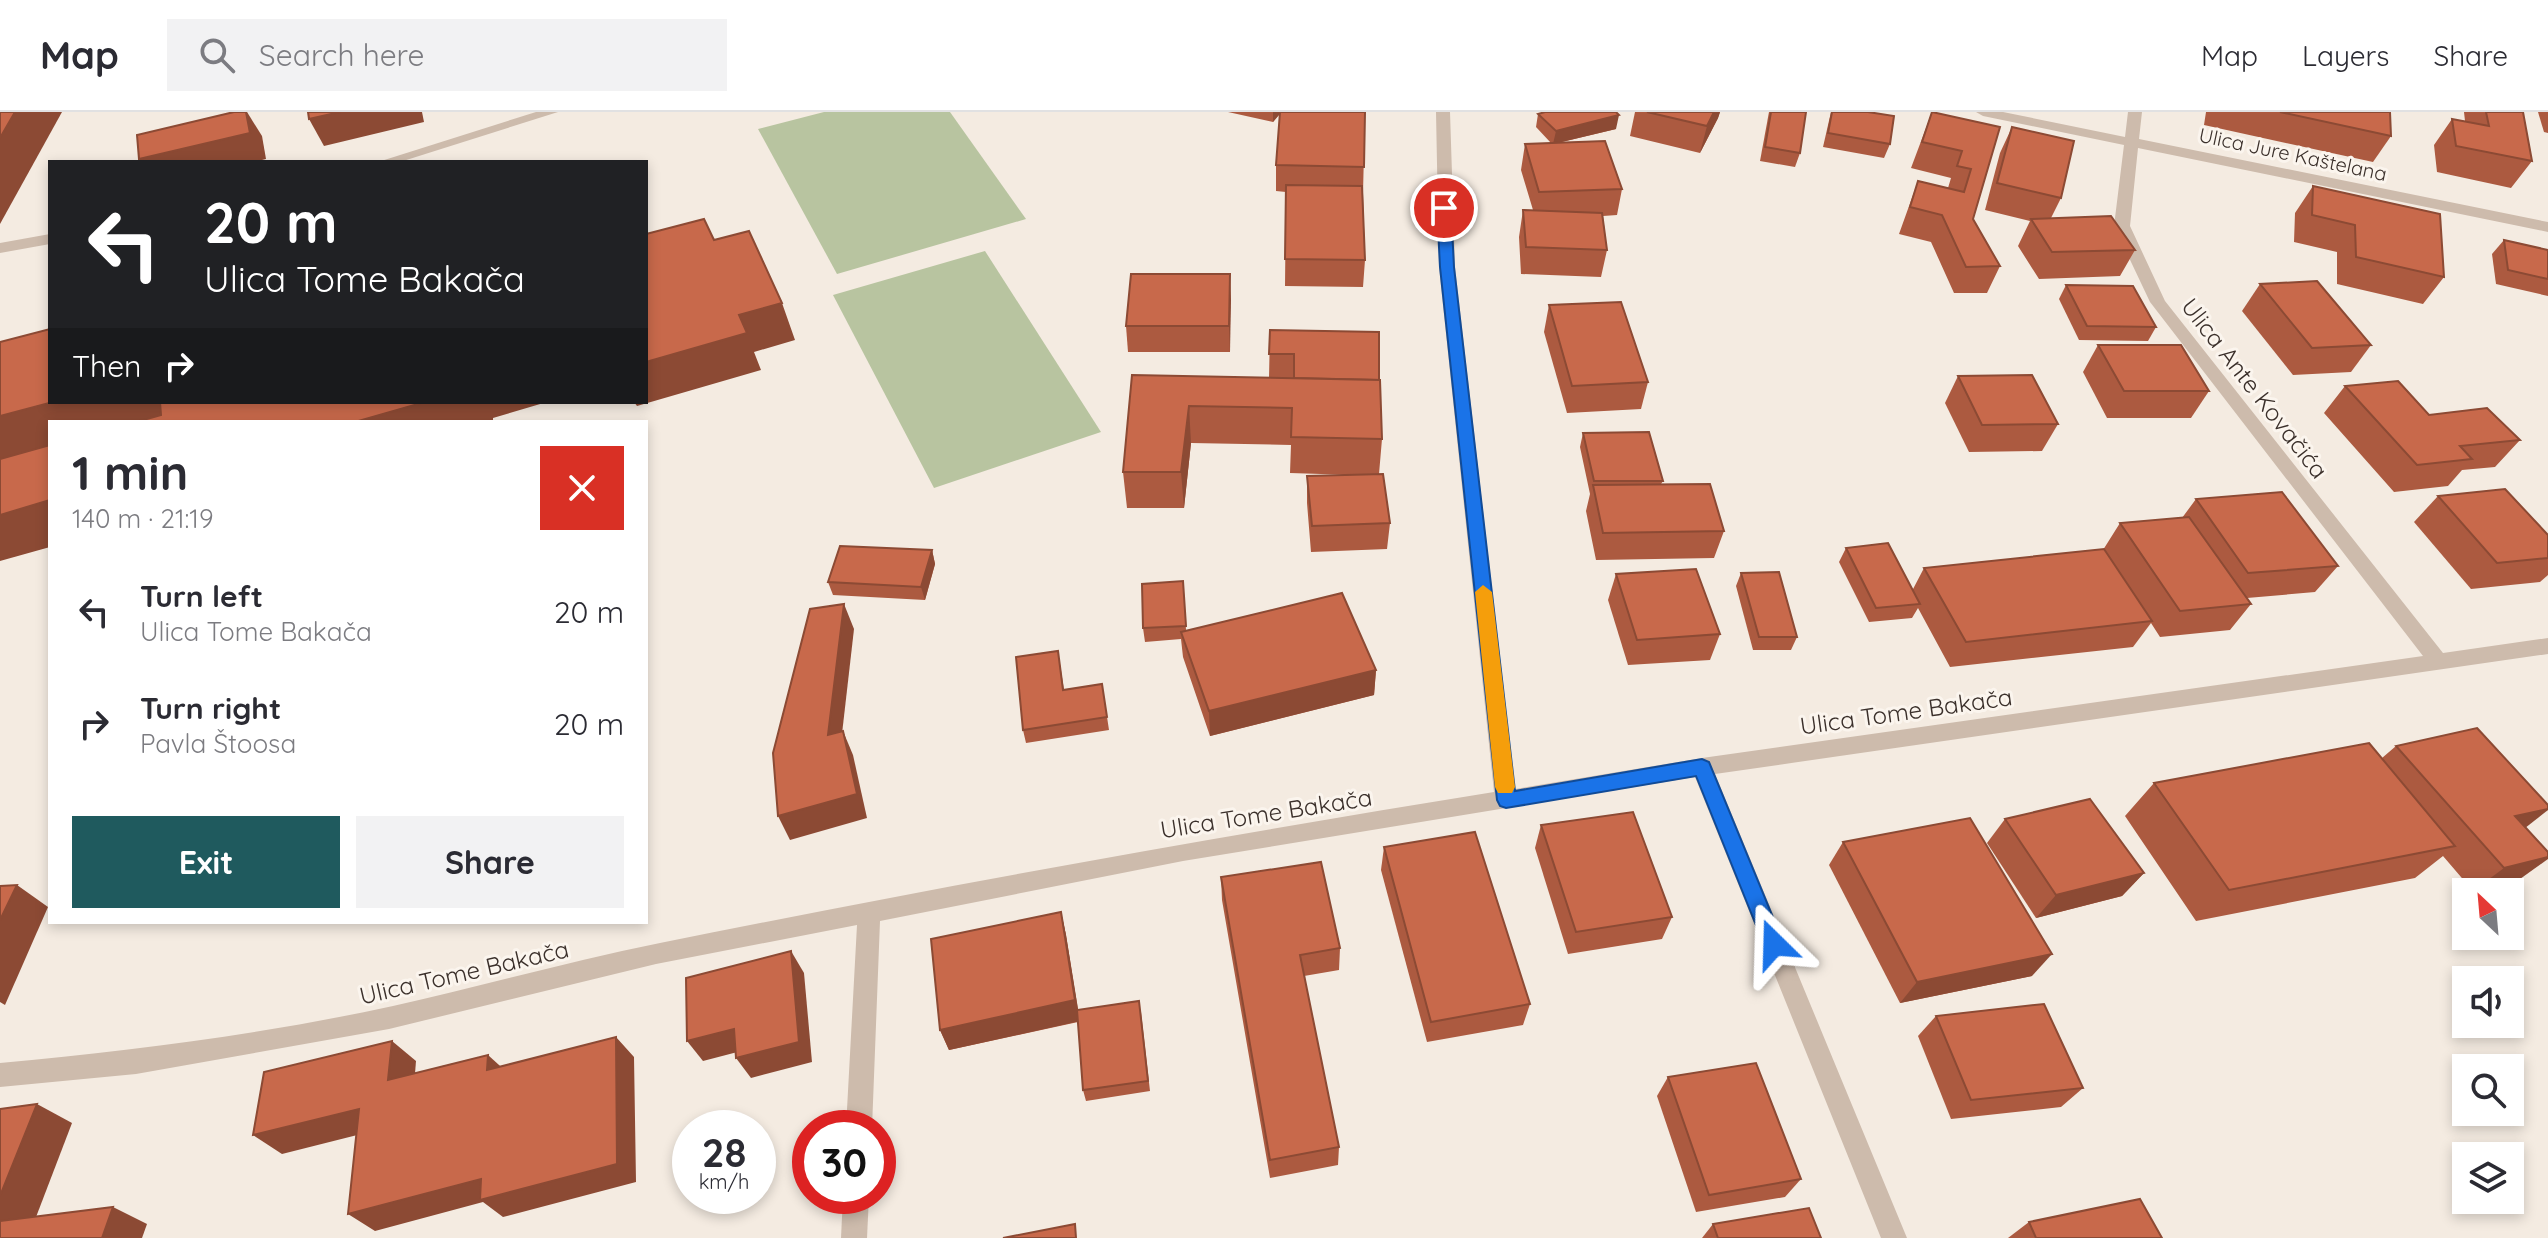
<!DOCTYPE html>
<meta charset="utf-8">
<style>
:root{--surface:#fff;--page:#f2f2f3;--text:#2b2b33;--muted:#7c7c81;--line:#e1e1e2;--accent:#1f5a5e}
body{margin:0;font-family:Quicksand,sans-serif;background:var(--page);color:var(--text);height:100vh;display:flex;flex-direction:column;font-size:30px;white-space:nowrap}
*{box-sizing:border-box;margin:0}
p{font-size:26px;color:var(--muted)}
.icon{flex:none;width:44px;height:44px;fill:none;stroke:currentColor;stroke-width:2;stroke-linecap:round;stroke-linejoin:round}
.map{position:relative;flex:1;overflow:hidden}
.side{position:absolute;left:48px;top:308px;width:600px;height:504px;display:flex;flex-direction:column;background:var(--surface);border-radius:0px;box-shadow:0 4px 12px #0003}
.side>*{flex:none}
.banner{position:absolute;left:48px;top:48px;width:600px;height:244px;border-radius:0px;box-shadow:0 4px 12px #0003;background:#202124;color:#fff;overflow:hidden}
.needle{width:52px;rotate:334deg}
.tools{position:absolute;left:2452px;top:766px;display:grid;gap:16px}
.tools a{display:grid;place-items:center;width:72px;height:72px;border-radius:0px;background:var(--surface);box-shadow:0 4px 12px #0003;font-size:40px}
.speed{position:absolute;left:672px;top:998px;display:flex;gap:16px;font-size:40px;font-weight:700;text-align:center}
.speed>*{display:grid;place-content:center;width:104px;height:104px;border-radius:50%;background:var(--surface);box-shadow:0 4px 12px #0003;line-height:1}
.speed small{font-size:20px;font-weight:400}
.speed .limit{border:12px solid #d22;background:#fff;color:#111}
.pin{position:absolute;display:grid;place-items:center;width:68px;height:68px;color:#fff;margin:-34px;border:4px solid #fff;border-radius:50%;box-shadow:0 2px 8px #0007}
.me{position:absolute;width:88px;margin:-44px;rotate:338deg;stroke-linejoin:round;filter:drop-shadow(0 0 6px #0008)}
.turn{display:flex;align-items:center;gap:28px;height:168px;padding:0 24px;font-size:36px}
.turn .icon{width:104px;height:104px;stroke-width:2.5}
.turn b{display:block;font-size:56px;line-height:68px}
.then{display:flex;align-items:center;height:76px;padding:0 24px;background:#0003;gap:16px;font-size:30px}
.round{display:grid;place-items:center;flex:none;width:84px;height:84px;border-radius:0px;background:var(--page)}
.overview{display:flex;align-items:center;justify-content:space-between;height:136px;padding:0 24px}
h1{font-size:48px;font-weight:700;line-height:60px}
.primary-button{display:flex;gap:16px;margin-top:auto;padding:16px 24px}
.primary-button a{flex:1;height:92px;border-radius:0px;background:var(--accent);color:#fff;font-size:32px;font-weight:700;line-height:92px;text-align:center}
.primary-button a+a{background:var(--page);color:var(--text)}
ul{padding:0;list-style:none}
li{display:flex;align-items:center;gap:24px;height:112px;padding:0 24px}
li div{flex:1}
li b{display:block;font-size:30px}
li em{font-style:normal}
header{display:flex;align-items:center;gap:48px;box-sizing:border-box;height:112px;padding:0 40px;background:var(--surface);border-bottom:2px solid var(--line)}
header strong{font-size:38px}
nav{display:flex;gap:44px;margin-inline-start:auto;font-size:28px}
.search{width:560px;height:72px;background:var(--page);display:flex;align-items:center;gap:20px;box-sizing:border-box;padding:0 28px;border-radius:0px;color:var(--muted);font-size:30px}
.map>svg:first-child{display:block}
.green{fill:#b8c4a0}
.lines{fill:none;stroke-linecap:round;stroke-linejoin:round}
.street{fill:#cdbbac;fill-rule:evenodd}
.wall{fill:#ac5a40}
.shaded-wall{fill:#8c4a34}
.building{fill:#c8694b;stroke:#8c4a34;stroke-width:2}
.route{fill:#1a73e8;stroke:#114b97;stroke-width:2}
.slow{fill:#f59e0b}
.labels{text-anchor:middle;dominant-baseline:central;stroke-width:6;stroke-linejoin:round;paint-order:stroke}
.far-street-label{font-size:20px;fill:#3b302b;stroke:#fbf5ee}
.street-label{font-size:24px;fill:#3b302b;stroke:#fbf5ee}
</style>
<header>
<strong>Map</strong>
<div class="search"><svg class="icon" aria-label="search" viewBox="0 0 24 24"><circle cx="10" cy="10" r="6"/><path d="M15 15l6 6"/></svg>Search here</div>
<nav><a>Map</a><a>Layers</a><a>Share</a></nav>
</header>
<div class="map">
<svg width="2548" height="1126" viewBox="0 0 2548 1126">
<rect width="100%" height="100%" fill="#f4ebe1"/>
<!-- green -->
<g class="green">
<path d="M824 0H950L1026 107 837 162 758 17Z"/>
<path d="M985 139 1101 320 934 376 833 183Z"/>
</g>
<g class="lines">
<!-- street -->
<g class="street">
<path d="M536 0H558L400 50H378Z"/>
<path d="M1436 0H1450L1455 155 1515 677 1702 646 2423 544 2150 190 2114 114 2124 33 1983 4 1976 0H2003L2125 25 2128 0H2142L2139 27 2548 110V120L2138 36 2130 114 2165 189 2443 541 2548 526V542L1715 662 1907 1126H1881L1695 665 1183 749 880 809 872 1016H846L857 813 656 852 389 917 136 962 0 975V951C131 939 264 922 393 894 482 874 571 849 660 831 937 775 1215 725 1494 680L1439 155Z"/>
<path d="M50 122V132L0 141V131Z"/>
<path d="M843 1084H869L867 1126H841Z"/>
</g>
</g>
<!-- wall -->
<g class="wall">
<path d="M1228 0H1365L1363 81 1365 148 1363 175 1285 174 1286 80 1276 79V53L1280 2 1273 10Z"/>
<path d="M1635 0H1720L1718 6 1700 41 1630 24Z"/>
<path d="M1769 0H1806L1800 41 1795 55 1760 49Z"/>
<path d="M1831 0H1868L1890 32 1884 46 1823 35Z"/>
<path d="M1932 0 2000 15 1973 107 2000 154 1987 181H1954L1931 130 1899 122 1918 69 1948 76 1951 66 1911 56Z"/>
<path d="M2206 0H2390L2391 24 2373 50 2204 13Z"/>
<path d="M2464 0H2523L2532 49 2511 76 2437 60 2434 33 2452 7 2465 9Z"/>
<path d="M2538 0H2548V21L2544 20Z"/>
<path d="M1538 2 1616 17 1562 30 1622 77 1617 103 1603 104 1607 138 1601 165 1521 162 1519 125 1523 98H1533L1521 58 1525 32 1551 31 1536 15Z"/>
<path d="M2012 15 2061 86 2051 106 2135 138 2120 164 2039 167 2018 134 2030 109 1985 98 2000 41Z"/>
<path d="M2313 74 2444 165 2423 192 2337 172V140L2294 130 2295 101Z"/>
<path d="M2504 128 2548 138V184L2496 172 2492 142Z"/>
<path d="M1230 162V240H1128L1126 214Z"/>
<path d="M2260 172 2371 233 2351 260 2293 263 2242 199Z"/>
<path d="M2066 173 2156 215 2148 229 2079 228 2059 187Z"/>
<path d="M1549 193 1648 270 1641 297 1567 301 1544 220Z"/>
<path d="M1270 218 1379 268 1382 327 1379 362 1390 411 1387 437 1311 440 1307 391V364L1352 363 1290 361 1291 333 1191 331 1184 396H1127L1123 360 1132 263 1269 266Z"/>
<path d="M2098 233 2209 279 2191 306H2107L2083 260Z"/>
<path d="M1958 264 2058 312 2042 339 1969 340 1945 291Z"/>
<path d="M2345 274 2429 303 2520 328 2495 355 2462 358 2448 374 2394 380 2324 301Z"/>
<path d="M1583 321 1663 369 1661 372 1724 419 1714 446 1596 448 1586 399 1590 382 1580 335Z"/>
<path d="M2438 384 2548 423V463L2540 470 2471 477 2414 410Z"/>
<path d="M2196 387 2338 454 2315 480 2247 486 2251 492 2230 518 2160 525 2151 511 2133 535 1950 555 1918 496 1912 506 1869 510 1839 450 1846 436 1912 479 1924 456 2103 438 2120 411 2182 406Z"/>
<path d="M932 438 935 452 925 488 833 483 828 470Z"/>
<path d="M1741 461 1797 525 1791 538H1753L1736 474Z"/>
<path d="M1616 462 1720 522 1710 548 1628 553 1608 488Z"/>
<path d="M1183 469 1186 518 1376 558 1374 583 1210 624 1183 545 1181 527 1145 530 1143 516Z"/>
<path d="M1058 539 1064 578 1102 572 1109 618 1026 631 1023 618Z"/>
<path d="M2396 634 2525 715 2520 767 2473 779 2443 744 2415 766 2196 809 2125 704 2154 671 2382 646Z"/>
<path d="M2005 707 2144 761 2122 784 2036 806 1987 731Z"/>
<path d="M1541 713 1672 805 1662 827 1568 842 1535 736Z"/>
<path d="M1843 730 2032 864 1900 891 1829 753Z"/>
<path d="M1384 735 1530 892 1523 913 1427 930 1381 758Z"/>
<path d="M1221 765 1340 836 1339 858 1304 864 1339 1035 1338 1053 1270 1066 1222 788Z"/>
<path d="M1061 800 1066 823 1078 898 1141 900 1150 979 1086 989 1083 978 1078 910 949 938 940 918Z"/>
<path d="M1936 904 2083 976 2061 995 1951 1007 1918 924Z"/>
<path d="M1668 965 1801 1067 1785 1085 1696 1100 1657 984Z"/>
<path d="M2029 1110 2162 1126H2008Z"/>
<path d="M1713 1112 1821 1126H1702Z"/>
</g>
<!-- shaded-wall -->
<g class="shaded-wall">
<path d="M15 0H62L0 112V26Z"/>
<path d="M246 0H247L262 24 266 47 254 50H141L139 47Z"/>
<path d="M340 0H422L424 10 324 34 309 7Z"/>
<path d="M1273 0H1281L1273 10Z"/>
<path d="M1714 0H1720L1718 6 1700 41 1707 14Z"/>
<path d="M1619 3 1616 17 1553 32 1556 19Z"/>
<path d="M1230 162 1231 188 1230 240 1229 214Z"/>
<path d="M782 191 795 228 754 240 761 258 637 294 634 290H646V250L739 203Z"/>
<path d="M53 290H182L189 298 146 310H50V336L0 385V304Z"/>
<path d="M425 290H547L493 306V310H355Z"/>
<path d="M1189 294 1191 331 1184 396 1181 360Z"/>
<path d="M50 388V435L0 449V403Z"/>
<path d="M932 438 935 452 925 488 921 475Z"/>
<path d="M844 492 854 517 839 648 828 623Z"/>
<path d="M1376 558 1374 583 1210 624 1209 599Z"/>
<path d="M843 619 853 643 867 706 790 728 778 704Z"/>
<path d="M2548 697V698L2520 720 2515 704Z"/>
<path d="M2548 745V747L2520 767 2473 779 2504 756Z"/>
<path d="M2144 761 2122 784 2036 806 2056 783Z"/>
<path d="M17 773 48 795 5 893 0 890V808Z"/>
<path d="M1061 800 1066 823 1080 909 949 938 940 918Z"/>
<path d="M791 839 804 861 812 950 751 966 736 946Z"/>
<path d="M2052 842 2032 864 1900 891 1917 870Z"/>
<path d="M734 917 749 937 703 949 687 929Z"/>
<path d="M616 925 634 945 636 1070 503 1105 483 1090 375 1119 348 1102Z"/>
<path d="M392 929 416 949 413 987 388 968Z"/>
<path d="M488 943 510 963 487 958Z"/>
<path d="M37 992 72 1011 28 1126 0 1115V1084Z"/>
<path d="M359 997 385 1016 282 1042 253 1023Z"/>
<path d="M113 1095 147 1112 142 1126H102Z"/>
</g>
<!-- building -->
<g class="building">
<path d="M0 0H15L0 26Z"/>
<path d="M234 0H246L250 21 139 47 137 23Z"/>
<path d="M308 0H340L309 7Z"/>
<path d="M1280 0H1365L1364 55 1276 53Z"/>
<path d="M1545 0H1616L1619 3 1556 19 1538 2Z"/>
<path d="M1647 0H1714L1707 14Z"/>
<path d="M1771 0H1806L1800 41 1765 35Z"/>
<path d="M1832 0H1868L1894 4 1890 32 1828 21Z"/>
<path d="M1932 0 2000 15 1973 107 2000 154 1966 155 1942 103 1910 95 1918 69 1964 80 1971 57 1957 54 1962 39 1922 30Z"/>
<path d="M2280 0H2390L2391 24Z"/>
<path d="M2486 0H2523L2532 49 2456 34 2452 7 2489 14Z"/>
<path d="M2012 15 2074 29 2061 86 1997 71Z"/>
<path d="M1605 29 1622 77 1539 80 1525 32Z"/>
<path d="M1286 73 1362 74 1365 148 1285 147Z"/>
<path d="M2313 74 2440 102 2444 165 2356 145 2355 113 2312 103Z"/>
<path d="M1523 98 1602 101 1607 138 1526 135Z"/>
<path d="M2111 104 2135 138 2052 140 2031 107Z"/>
<path d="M704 107 714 128 749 119 782 191 739 203 747 221 646 250V122Z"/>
<path d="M2504 128 2548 138V167L2508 158Z"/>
<path d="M1131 162H1230L1229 214H1126Z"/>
<path d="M2317 169 2371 233 2312 236 2260 172Z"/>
<path d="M2066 173 2133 174 2156 215 2087 214Z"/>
<path d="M1621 190 1648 270 1572 274 1549 193Z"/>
<path d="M50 217V290H53L0 304V230Z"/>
<path d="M1270 218 1379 220V268L1294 266V242H1269Z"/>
<path d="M2098 233H2181L2209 279H2124Z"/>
<path d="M1132 263 1380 268 1382 327 1291 325 1292 296 1189 294 1181 360H1123Z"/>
<path d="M2032 263 2058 312 1982 313 1958 264Z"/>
<path d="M2398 269 2429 303 2487 296 2520 328 2460 334 2472 347 2417 353 2345 274Z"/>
<path d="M160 290H425L355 310H136L161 303Z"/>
<path d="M1649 320 1663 369H1594L1583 321Z"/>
<path d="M50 333V388L0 403V347Z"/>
<path d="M1383 362 1390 411 1312 414 1307 364Z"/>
<path d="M1710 372 1724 419 1603 421 1593 373Z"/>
<path d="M2505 377 2548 423V446L2497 451 2438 384Z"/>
<path d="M2282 380 2338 454 2248 461 2196 387Z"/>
<path d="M2189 405 2251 492 2180 499 2120 411Z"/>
<path d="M1888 431 1920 492 1876 496 1846 436Z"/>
<path d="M840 434 932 438 921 475 828 470Z"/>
<path d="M2104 437 2152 509 1966 530 1924 456Z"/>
<path d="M1696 457 1720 522 1637 528 1616 462Z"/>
<path d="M1779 460 1797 525H1759L1741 461Z"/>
<path d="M1183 469 1186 514 1143 516 1142 472Z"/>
<path d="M1342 481 1376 558 1209 599 1181 520Z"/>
<path d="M844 492 828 623 843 619 857 682 778 704 773 641 810 497Z"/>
<path d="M1058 539 1063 578 1102 572 1107 605 1023 618 1016 545Z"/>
<path d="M2477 616 2548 693V697L2515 704 2548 740V745L2504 756 2396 634Z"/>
<path d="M2369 631 2455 734 2229 778 2154 671Z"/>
<path d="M2090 687 2144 761 2056 783 2005 707Z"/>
<path d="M1633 700 1672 805 1576 820 1541 713Z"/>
<path d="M1970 706 2052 842 1917 870 1843 730Z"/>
<path d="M1475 720 1530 892 1431 910 1384 735Z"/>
<path d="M1321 750 1340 836 1300 843 1339 1035 1270 1048 1221 765Z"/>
<path d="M17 773 0 808V774Z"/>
<path d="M1061 800 1075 888 940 918 931 827Z"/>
<path d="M791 839 799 930 736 946 734 917 687 929 686 866Z"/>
<path d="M1139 889 1148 969 1083 978 1077 898Z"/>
<path d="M2044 892 2083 976 1971 988 1936 904Z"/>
<path d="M616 925 617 1052 480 1088 481 1067 348 1102 359 997 253 1023 264 960 392 929 388 968 488 943 487 958Z"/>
<path d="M1756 951 1801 1067 1709 1083 1668 965Z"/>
<path d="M37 992 0 1084V997Z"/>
<path d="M2140 1087 2162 1126H2036L2029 1110Z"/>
<path d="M113 1095 102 1126H0V1109Z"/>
<path d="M1809 1096 1821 1126H1718L1713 1112Z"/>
<path d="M1075 1112 1076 1126H1003Z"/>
</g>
<!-- route -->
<path class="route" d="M1444 92 1451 96 1454 155 1515 679 1702 647 1709 650 1784 832 1781 838 1774 841 1766 838 1696 664 1506 696 1500 694 1497 688 1440 155 1437 96Z"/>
<!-- slow -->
<path class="slow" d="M1483 473 1492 480 1515 675 1512 681H1498L1495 675 1475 480Z"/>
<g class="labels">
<!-- far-street labels -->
<g class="far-street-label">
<text transform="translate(2293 42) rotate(12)">Ulica Jure Kaštelana</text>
</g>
<!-- street labels -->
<g class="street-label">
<text transform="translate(2255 276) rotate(52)">Ulica Ante Kovačića</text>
<text transform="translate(1906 599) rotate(-8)">Ulica Tome Bakača</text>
<text transform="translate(1266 701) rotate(-9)">Ulica Tome Bakača</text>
<text transform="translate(464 860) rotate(-13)">Ulica Tome Bakača</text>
</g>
</g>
</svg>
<div class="tools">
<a><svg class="needle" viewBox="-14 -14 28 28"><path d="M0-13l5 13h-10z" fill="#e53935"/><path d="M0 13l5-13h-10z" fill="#7c7c81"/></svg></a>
<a><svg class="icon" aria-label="sound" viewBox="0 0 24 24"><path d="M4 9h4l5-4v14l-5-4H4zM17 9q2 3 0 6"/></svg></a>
<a><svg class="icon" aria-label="search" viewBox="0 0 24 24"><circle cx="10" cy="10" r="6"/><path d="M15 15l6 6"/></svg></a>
<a><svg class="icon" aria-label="layers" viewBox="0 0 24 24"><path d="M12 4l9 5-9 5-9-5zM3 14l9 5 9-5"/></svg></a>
</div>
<div class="speed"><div>28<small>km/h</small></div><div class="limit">30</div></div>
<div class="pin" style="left:1444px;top:96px;background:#d93025"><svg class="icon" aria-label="arrive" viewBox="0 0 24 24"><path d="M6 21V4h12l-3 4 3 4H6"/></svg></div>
<svg class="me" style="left:1774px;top:832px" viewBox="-20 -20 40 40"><path d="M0-17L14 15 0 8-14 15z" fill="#1a73e8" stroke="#fff" stroke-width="4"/></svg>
<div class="banner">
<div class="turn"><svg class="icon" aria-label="left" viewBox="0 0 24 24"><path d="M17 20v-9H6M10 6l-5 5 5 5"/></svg><div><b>20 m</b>Ulica Tome Bakača</div></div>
<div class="then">Then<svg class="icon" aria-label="right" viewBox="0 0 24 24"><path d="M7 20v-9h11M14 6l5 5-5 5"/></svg></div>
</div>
<section class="side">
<div class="overview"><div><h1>1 min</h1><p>140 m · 21:19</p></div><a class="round" style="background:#d93025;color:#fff"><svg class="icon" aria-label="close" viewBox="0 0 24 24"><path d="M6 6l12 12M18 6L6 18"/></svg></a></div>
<ul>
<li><svg class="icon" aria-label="left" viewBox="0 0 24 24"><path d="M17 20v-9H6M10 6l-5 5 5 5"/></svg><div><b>Turn left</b><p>Ulica Tome Bakača</p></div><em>20 m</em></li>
<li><svg class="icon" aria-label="right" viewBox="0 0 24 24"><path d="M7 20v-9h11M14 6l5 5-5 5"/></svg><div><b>Turn right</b><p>Pavla Štoosa</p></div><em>20 m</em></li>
</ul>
<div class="primary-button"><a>Exit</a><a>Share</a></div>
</section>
</div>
